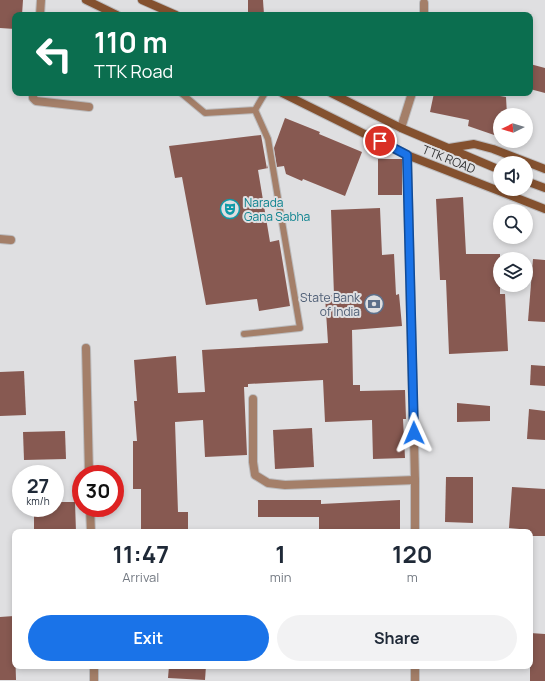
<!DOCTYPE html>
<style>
:root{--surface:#fff;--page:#f2f2f3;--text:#1f2937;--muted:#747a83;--accent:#1a73e8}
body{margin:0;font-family:Manrope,sans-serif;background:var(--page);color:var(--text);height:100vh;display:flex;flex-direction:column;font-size:15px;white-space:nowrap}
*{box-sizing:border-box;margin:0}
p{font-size:13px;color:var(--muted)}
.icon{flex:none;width:22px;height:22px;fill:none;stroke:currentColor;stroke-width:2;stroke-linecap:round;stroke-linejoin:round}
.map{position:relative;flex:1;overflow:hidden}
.sheet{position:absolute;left:12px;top:529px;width:521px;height:140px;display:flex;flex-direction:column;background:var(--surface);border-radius:8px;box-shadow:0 2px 6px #0003}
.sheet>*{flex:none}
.hud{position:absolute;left:12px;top:12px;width:521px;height:84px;border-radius:8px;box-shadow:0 2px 6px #0003;background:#0b6e4f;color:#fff;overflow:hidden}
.needle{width:26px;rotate:265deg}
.fabs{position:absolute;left:493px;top:108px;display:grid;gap:8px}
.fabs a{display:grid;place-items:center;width:40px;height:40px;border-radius:50%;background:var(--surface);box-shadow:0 2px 6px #0003;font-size:20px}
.speed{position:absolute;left:12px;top:465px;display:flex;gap:8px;font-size:20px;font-weight:700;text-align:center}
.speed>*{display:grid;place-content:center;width:52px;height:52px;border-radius:50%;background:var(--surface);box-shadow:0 2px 6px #0003;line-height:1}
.speed small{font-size:10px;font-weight:400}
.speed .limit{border:6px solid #d22;background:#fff;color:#111}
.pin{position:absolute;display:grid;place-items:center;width:34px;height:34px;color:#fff;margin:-17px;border:2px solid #fff;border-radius:50%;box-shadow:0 1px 4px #0007}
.me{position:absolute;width:44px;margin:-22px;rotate:359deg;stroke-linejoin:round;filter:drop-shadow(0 0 3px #0008)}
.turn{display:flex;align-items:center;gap:14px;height:84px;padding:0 16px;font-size:18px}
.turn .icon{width:52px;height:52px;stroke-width:2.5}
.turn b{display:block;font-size:28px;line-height:34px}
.eta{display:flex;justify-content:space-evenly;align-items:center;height:68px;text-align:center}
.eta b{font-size:24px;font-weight:700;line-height:28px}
.cta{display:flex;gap:8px;margin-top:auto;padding:8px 16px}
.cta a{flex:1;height:46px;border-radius:24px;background:var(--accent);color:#fff;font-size:16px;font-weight:700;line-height:46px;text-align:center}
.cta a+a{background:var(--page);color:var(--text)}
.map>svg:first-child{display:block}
.building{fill:#875951}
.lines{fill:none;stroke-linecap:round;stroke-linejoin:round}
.lane-casing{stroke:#bcbcbe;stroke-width:8}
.street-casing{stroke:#bcbcbe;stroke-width:10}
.secondary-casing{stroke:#bcbcbe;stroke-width:10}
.lane{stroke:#a47f69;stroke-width:6}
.street{stroke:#a47f69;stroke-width:8}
.secondary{stroke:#84512f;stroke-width:8}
.route-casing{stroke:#114b97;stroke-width:10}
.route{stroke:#1a73e8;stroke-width:7}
.labels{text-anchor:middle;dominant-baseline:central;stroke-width:4;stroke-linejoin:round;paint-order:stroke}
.street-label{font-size:12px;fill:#313132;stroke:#dfdfe1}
.culture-label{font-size:12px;fill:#0d838f;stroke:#dfdfe1;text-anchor:start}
.service-label{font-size:12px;fill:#4e5e75;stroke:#dfdfe1;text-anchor:end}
</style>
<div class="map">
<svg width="545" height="681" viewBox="0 0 545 681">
<rect width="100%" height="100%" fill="#dfdfe1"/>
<!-- building -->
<g class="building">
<path d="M0 0H23L22 15H15V29L0 28Z"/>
<path d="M248 0H263L264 15H248Z"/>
<path d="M530 64 545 68V93L530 89Z"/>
<path d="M434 93H482L506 97 507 115H500V137L468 126 469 120 430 112Z"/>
<path d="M285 118 320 132 319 134 362 152 345 196 303 179 302 181 286 174 284 166 277 167 274 148Z"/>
<path d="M261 135 267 169 268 165V168L258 170 270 242 279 240 290 306 259 311 257 299 206 305 182 177 175 178 169 146Z"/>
<rect x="378" y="159" width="24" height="36"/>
<path d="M463 197 466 254H500V294H505L508 351 449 354 446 280H440L436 199Z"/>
<path d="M380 208 382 255 394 254 396 295 399 294 402 326 352 330 353 385H360V391L405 390 406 419H403L405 458 373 459 372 420 325 422 323 380 248 384V387H244L247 455 205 457 203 420 175 422 178 512H188V532H141V489H133V441H137L134 401H137L134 360 176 356 178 393 205 392 202 350 328 343 325 296 334 295 331 210Z"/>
<path d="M533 259 545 260V322L528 321Z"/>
<path d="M531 365 545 366V386L530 385Z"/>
<path d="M24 371 26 415 0 416V372Z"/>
<path d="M457 403 490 406V421L457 422Z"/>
<path d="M529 409 545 411V440L527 439Z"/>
<path d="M312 428 314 467 275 469 273 430Z"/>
<path d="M65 431 66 459 24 460 23 432Z"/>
<path d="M446 477H473V523L445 522Z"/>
<path d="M512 487 545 489V536H530V530L509 528Z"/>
<path d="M258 500H321V504L400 500V532H319V517H258Z"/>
<path d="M55 502H75L76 532H34V508H55Z"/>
<path d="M14 616 16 680H0V617Z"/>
<path d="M530 633 545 634V681H530Z"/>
<path d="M169 666H206L205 680 168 678Z"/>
</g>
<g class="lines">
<defs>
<g id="lane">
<path d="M181 93 205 113 255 110 265 93"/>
<path d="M244 334 300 328 268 139 255 110"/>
</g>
<g id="street">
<path d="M40 15 41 0"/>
<path d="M424 15V3"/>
<path d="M33 93V98L36 101 89 107"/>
<path d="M401 128 412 93"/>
<path d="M407 155 415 480V532"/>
<path d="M0 239 11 240"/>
<path d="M86 348 89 474"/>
<path d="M253 399V462L255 475 268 483 285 485 415 480"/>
<path d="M90 508 91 532"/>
<path d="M94 666V681"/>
<path d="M415 666V681"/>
</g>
<g id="secondary">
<path d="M86 0 117 15"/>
<path d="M142 0 176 15"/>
<path d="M282 93 407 155 545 209"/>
<path d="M331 93 401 128 500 170"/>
<path d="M449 148 474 144 493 149 545 169"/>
<path d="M526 181 545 188"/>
</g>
</defs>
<!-- lane casing -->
<use href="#lane" class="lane-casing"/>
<!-- street casing -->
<use href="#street" class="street-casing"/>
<!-- secondary casing -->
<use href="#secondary" class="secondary-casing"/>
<!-- lane -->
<use href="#lane" class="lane"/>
<!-- street -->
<use href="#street" class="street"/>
<!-- secondary -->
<use href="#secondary" class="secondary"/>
</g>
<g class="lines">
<defs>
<path id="route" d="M380 141 407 155 414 433"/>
</defs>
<!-- route casing -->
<use href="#route" class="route-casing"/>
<!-- route -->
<use href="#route" class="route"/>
</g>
<!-- icons -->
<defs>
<symbol id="theatre-ring" viewBox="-11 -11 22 22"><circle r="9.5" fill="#dfdfe1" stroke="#0f9aa8" stroke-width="1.5"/><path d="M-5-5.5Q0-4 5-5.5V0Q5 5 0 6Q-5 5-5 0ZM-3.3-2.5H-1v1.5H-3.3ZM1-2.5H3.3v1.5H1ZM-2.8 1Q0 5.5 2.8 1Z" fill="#0f9aa8"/></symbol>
<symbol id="bank-ring" viewBox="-11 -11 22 22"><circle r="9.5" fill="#dfdfe1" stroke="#5c6f8a" stroke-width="1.5"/><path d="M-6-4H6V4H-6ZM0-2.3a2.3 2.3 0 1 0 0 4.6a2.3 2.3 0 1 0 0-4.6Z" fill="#5c6f8a"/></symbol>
</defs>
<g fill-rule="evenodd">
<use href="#theatre-ring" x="219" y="198" width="22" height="22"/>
<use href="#bank-ring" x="363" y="293" width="22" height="22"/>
</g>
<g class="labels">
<!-- street labels -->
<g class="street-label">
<text transform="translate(449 159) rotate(22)">TTK ROAD</text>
</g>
<!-- culture labels -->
<g class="culture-label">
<text x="244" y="202">Narada<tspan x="244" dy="14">Gana Sabha</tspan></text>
</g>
<!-- service labels -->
<g class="service-label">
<text x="360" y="297">State Bank<tspan x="360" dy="14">of India</tspan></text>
</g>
</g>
</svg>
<div class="fabs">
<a><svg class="needle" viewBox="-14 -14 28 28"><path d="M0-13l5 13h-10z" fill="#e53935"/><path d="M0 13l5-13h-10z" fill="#747a83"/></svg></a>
<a><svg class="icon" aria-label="sound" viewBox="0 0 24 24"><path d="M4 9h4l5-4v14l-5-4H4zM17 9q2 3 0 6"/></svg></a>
<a><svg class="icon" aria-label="search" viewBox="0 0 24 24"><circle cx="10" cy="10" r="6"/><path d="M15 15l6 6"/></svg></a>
<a><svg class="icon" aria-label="layers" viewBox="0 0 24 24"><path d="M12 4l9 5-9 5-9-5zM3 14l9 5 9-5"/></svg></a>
</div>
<div class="speed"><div>27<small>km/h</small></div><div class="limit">30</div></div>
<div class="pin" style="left:380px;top:141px;background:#d93025"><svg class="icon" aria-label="arrive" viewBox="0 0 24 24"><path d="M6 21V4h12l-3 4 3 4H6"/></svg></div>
<svg class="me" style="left:414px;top:433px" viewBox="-20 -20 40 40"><path d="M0-17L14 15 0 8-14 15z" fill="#1a73e8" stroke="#fff" stroke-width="4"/></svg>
<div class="hud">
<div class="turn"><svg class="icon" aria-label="left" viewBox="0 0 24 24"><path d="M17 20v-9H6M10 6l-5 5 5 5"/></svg><div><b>110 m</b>TTK Road</div></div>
</div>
<section class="sheet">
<div class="eta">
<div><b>11:47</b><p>Arrival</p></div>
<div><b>1</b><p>min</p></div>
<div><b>120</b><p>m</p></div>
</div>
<div class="cta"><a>Exit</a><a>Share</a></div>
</section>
</div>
